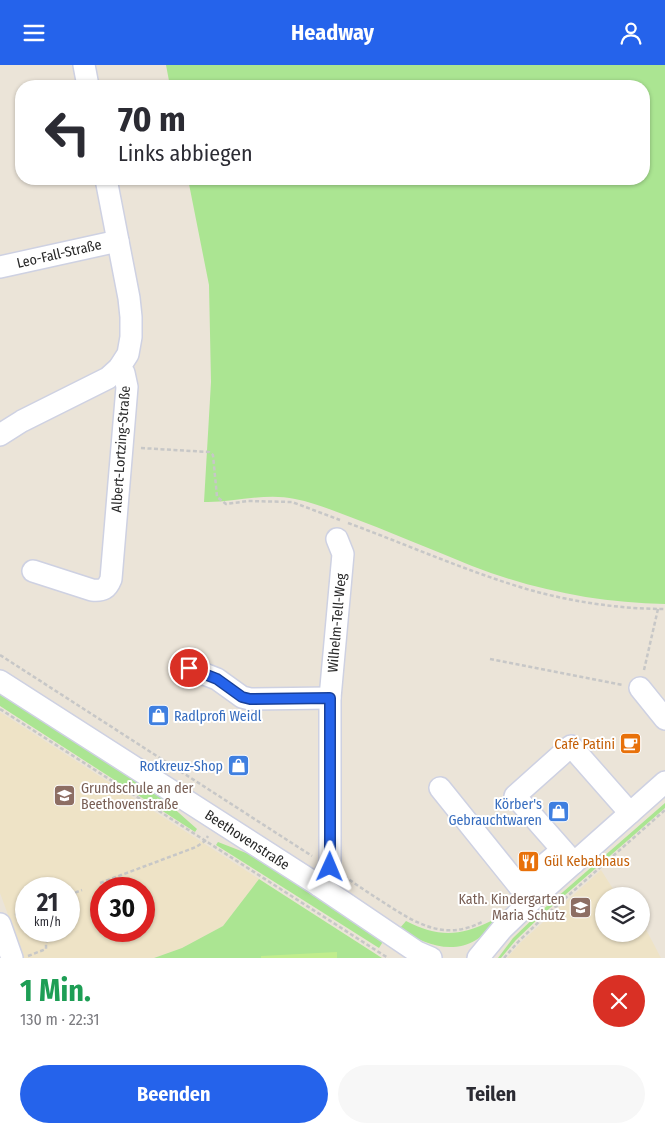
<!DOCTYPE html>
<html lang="de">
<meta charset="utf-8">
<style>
:root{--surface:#fff;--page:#f7f7f7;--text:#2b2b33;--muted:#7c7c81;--accent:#2563eb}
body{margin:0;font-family:"Fira Sans Condensed",sans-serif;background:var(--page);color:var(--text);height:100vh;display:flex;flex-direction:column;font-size:19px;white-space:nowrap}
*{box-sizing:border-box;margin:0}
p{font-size:16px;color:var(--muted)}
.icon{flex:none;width:28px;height:28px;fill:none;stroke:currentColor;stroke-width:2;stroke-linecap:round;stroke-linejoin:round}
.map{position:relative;height:893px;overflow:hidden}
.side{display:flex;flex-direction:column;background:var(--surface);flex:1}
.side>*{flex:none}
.hud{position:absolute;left:15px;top:15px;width:635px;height:105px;border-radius:20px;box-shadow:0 1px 4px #0004;background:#fff;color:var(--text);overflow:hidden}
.fabs{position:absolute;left:595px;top:822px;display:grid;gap:10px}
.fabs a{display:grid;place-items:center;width:55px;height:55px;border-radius:50%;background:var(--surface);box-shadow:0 1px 4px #0004;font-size:25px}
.speed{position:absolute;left:15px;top:812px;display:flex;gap:10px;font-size:25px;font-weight:700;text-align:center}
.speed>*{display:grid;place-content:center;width:65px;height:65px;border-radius:50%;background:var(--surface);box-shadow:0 1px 4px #0004;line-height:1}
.speed small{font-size:12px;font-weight:400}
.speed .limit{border:8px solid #d22;background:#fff;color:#111}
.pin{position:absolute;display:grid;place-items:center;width:42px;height:42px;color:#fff;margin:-21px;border:2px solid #fff;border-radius:50%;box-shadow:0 1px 5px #0007}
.me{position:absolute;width:55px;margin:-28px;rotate:1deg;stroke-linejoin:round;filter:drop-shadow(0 0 4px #0008)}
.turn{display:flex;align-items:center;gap:18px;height:105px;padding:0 20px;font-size:22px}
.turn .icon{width:65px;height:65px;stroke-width:2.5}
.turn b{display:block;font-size:35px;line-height:42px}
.round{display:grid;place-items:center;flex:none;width:52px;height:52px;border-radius:26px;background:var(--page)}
.overview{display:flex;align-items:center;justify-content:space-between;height:85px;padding:0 20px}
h1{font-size:30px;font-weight:700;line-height:38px;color:#1e9e55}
.cta{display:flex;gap:10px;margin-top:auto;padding:10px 20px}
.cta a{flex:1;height:58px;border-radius:30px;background:var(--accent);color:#fff;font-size:20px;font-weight:700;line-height:58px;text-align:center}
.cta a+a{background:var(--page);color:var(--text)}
header{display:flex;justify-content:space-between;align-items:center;height:65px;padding:0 20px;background:var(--accent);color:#fff;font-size:22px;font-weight:700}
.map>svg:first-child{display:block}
.education{fill:#eee3c6;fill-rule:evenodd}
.green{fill:#abe592}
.pitch{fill:#c0ed8d}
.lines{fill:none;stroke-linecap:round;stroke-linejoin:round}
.minor-casing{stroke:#ced1e2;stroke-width:24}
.path{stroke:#c7c7c7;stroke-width:2.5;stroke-dasharray:4 2.5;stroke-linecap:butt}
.minor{stroke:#fff;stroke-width:21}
.route-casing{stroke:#184099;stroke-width:12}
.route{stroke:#2563eb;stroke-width:9}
.labels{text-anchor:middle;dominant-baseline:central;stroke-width:4;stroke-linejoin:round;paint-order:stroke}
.street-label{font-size:14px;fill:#282828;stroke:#fff}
.shop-label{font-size:14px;fill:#366cbe;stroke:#fff;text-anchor:end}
.food-label{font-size:14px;fill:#c56008;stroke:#fff;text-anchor:end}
.education-label{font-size:14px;fill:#785e54;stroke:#fff;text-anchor:start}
</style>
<header><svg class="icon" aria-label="menu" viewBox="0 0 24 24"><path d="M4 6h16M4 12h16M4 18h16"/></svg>Headway<svg class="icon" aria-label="person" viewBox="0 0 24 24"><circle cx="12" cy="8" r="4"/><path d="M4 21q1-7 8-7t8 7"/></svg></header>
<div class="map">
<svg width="665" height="893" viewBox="0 0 665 893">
<rect width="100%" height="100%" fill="#ebe4d8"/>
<!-- education -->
<g class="education">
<path d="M0 647 259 814 223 861 182 883 154 893H24L0 828ZM26 824H69V866H26ZM101 824H144V866H101Z"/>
<path d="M601 805 615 827 623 823 627 831H604V869H641V855L661 893H507L521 877Z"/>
</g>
<!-- green -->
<g class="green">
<path d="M166 0H665V539C599 538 534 525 472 501 430 484 388 466 345 450 329 444 312 437 295 434 265 427 234 438 204 437L211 317 209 220 188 114H644V21H170Z"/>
<path d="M0 628 161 732 197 764 195 767 0 641Z"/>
<path d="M665 738V743L542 850 516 875 501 893H498L513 873 540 847Z"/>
<path d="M218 777 254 791 384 875 379 883 216 780Z"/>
<path d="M259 814 382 893H154L182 883 223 861Z"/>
<path d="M406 856C437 872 459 872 491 856L494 860C488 865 483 871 476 875 451 890 422 879 400 863Z"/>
</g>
<!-- pitch -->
<path class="pitch" d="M337 887V893H261V891Z"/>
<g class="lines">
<defs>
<g id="minor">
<path d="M84 0 88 21"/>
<path d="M0 202 118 176"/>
<path d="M0 370 22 356 108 313 119 303 128 289 131 272V252L129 233 106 114"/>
<path d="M33 506 92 525C103 526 107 524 111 514L127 322 124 308 119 303"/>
<path d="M189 603 217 614 242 632 250 634 330 633"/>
<path d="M0 616 318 820 417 887 431 893"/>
<path d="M640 623 665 654"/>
<path d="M440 723 531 836"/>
<path d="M574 798 515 731 571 681 630 748"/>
<path d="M318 820 329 802 330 795V633L343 489 337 474"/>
<path d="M519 821 562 785"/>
<path d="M0 859 12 893"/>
<path d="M478 893 502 864 531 836 665 717"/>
</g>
</defs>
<!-- minor casing -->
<use href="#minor" class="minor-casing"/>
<!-- path -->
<g class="path">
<path d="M141 383 209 387 213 390 217 432 226 439 248 436 292 437 340 455"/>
<path d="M348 458C408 480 468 507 530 525 573 537 620 544 665 544"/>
<path d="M0 590 312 791"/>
<path d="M490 594 623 620"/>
<path d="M644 605 658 544"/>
<path d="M0 644 388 893"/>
<path d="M344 811C358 821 372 830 386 839 417 859 445 876 482 857"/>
<path d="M100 818 196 782 205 776 208 771"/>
<path d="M69 830 82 825"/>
<path d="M15 850 26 846"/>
<path d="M28 891 46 884V878L51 866"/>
<path d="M504 893 519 876 544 852 665 745"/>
</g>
<!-- minor -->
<use href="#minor" class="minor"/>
</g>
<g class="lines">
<defs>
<path id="route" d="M189 603 217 614 242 632 250 634 330 633V802"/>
</defs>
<!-- route casing -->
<use href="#route" class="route-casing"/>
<!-- route -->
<use href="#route" class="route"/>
</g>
<!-- icons -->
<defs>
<symbol id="shop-square" viewBox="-11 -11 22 22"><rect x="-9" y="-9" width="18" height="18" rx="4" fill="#3f7fe0" stroke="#fff"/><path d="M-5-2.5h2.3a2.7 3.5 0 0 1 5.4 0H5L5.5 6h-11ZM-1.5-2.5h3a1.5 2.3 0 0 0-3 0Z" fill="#fff"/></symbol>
<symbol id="cafe-square" viewBox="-11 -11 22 22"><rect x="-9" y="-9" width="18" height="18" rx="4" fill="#e8710a" stroke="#fff"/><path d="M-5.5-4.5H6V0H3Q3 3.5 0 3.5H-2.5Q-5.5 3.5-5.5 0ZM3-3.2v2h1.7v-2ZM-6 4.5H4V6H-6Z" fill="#fff"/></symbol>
<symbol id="school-square" viewBox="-11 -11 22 22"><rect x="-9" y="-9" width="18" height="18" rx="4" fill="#8d6e63" stroke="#fff"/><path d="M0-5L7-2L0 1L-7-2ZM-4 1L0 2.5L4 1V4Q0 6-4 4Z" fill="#fff"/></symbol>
<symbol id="restaurant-square" viewBox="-11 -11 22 22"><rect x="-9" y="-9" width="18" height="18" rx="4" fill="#e8710a" stroke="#fff"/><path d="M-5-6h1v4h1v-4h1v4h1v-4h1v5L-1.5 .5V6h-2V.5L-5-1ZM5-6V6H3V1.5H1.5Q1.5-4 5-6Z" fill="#fff"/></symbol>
</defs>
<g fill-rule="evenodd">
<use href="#shop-square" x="146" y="638" width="25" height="25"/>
<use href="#cafe-square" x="618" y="666" width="25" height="25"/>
<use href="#shop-square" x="226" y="688" width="25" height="25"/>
<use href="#school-square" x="52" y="718" width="25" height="25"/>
<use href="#shop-square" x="546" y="734" width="25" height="25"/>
<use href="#restaurant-square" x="516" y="784" width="25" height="25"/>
<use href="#school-square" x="568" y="830" width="25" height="25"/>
</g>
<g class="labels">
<!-- street labels -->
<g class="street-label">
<text transform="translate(59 189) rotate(-13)">Leo-Fall-Straße</text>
<text transform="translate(121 384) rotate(-86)">Albert-Lortzing-Straße</text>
<text transform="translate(337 558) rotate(-85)">Wilhelm-Tell-Weg</text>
<text transform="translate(247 775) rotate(33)">Beethovenstraße</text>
</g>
<!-- shop labels -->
<g class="shop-label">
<text x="174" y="651" text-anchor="start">Radlprofi Weidl</text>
<text x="223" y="701">Rotkreuz-Shop</text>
<text x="542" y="739">Körber's<tspan x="542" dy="16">Gebrauchtwaren</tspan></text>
</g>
<!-- food labels -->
<g class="food-label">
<text x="615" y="679">Café Patini</text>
<text x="544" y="796" text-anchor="start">Gül Kebabhaus</text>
</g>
<!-- education labels -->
<g class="education-label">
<text x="81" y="723">Grundschule an der<tspan x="81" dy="16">Beethovenstraße</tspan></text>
<text x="565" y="834" text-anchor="end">Kath. Kindergarten<tspan x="565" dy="16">Maria Schutz</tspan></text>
</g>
</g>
</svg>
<div class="fabs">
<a><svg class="icon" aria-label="layers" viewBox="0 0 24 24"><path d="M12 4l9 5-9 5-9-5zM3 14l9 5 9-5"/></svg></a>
</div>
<div class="speed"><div>21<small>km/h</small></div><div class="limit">30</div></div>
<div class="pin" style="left:189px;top:603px;background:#d93025"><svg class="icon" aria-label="arrive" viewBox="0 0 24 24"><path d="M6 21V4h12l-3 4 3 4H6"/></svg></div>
<svg class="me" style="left:330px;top:802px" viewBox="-20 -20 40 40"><path d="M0-17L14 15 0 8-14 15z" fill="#2563eb" stroke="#fff" stroke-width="4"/></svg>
<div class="hud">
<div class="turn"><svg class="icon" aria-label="left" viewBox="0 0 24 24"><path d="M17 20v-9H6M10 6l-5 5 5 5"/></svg><div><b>70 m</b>Links abbiegen</div></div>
</div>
</div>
<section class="side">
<div class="overview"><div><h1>1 Min.</h1><p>130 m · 22:31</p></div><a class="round" style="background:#d93025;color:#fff"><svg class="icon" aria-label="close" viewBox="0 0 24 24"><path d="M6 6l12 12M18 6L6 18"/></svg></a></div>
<div class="cta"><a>Beenden</a><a>Teilen</a></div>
</section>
